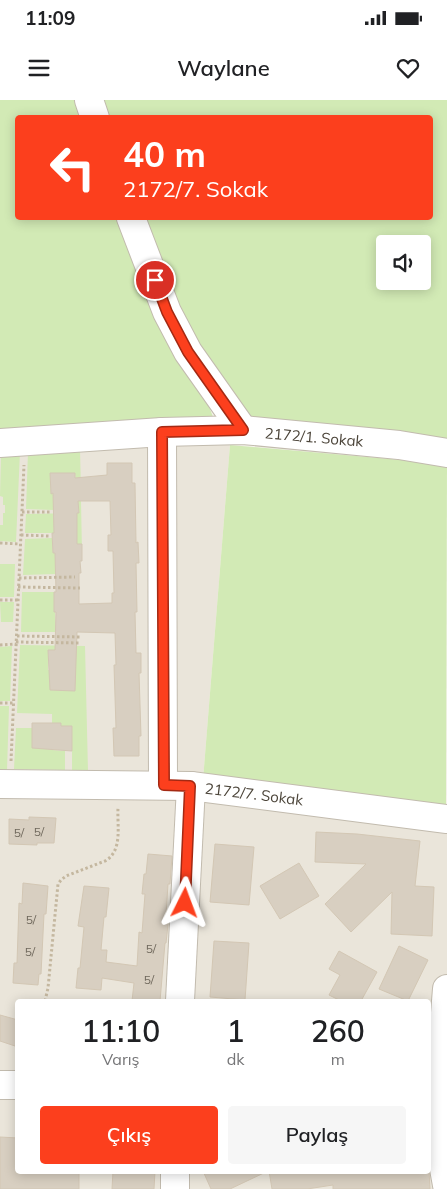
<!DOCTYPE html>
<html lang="tr">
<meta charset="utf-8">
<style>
:root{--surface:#fff;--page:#f6f6f6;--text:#202124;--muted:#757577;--accent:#fc3f1d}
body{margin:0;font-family:Mulish,sans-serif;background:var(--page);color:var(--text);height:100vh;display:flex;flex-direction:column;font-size:19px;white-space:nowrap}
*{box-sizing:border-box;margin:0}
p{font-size:16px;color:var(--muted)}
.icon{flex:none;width:28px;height:28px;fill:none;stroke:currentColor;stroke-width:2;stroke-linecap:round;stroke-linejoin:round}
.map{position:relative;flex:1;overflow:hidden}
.drawer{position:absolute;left:15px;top:899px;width:416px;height:175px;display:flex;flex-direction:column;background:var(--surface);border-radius:5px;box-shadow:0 2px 12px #0003}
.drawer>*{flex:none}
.guide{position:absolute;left:15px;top:15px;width:418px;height:105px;border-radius:5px;box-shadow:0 2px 12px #0003;background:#fc3f1d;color:#fff;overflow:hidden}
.fabs{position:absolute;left:376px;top:135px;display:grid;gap:10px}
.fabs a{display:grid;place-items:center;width:55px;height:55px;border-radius:5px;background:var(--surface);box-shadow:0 2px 12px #0003;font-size:25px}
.pin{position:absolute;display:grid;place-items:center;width:42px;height:42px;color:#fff;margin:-21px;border:2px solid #fff;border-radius:50%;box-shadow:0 1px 5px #0007}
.me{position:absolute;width:55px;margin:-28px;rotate:3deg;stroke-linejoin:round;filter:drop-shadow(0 0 4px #0008)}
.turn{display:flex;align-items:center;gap:18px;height:105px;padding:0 25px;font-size:22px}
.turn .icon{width:65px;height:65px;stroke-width:2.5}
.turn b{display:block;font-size:35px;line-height:42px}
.eta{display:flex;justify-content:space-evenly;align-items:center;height:85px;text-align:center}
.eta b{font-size:30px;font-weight:600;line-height:35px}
.action{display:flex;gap:10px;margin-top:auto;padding:10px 25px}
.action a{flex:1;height:58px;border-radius:5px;background:var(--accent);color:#fff;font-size:20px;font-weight:600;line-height:58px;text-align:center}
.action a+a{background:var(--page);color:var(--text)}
.status{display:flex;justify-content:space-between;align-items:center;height:35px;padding:0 25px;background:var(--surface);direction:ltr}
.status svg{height:14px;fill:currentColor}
header{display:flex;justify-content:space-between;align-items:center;height:65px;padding:0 25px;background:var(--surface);font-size:22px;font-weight:600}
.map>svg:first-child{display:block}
.residential{fill:#eae5da;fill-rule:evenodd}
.green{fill:#d2eab5;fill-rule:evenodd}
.building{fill:#d8cfc1;stroke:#d3c7b4;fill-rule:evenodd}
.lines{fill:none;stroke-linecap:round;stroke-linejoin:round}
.minor-casing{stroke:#c2bbae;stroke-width:30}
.path{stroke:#c4b79f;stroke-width:3;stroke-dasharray:2.5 2.5;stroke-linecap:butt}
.minor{stroke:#fff;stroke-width:28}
.route-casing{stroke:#a42913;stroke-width:12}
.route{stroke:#fc3f1d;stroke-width:9}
.labels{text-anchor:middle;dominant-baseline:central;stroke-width:4;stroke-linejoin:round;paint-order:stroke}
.number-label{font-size:12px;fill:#6e675b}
.street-label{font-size:15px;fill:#4b4439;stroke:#fff}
</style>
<div class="status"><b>11:09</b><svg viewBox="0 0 49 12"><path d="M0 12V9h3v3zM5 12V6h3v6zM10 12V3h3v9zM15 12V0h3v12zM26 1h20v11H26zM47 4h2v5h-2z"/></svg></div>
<header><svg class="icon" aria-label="menu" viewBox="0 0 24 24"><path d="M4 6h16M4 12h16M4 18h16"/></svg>Waylane<svg class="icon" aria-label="heart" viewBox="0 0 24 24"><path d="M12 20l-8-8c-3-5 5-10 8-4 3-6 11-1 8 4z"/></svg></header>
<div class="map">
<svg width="447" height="1089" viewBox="0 0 447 1089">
<rect width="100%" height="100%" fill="#f6f3ec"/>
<!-- residential -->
<path class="residential" d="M154 342 230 345 203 680 447 706V703V1089H0V354ZM18 901H429V1071H18Z"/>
<!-- green -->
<g class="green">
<path d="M0 0H82L88 17 18 18V118H124L200 283 215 322 0 336Z"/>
<path d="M95 0H447V343L240 318 192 239 139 118H430V18L101 17ZM385 144H422V181H385Z"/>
<path d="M230 345 447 364 446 706 203 680Z"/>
<path d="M80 348 81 393 76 384 75 373H50L51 393H53L54 410 26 409 28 352Z"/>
<path d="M20 352 16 442 0 441V425H3V413H5V405H3V397L0 396 1 354Z"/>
<path d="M78 401H81L82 453H80L77 444V433H25L26 414 79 413Z"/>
<path d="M52 438 53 453H55V474L23 475 25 439Z"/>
<path d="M0 464H15L14 497H0Z"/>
<path d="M22 492H54L56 532H21Z"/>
<path d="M0 502H14L13 522H1Z"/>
<path d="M20 545 85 546 88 671H72V626H61V623H52V614L17 613ZM48 550 75 571 48 570Z"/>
<path d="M12 546 10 601H0V547Z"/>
<path d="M0 606H9L7 670H0Z"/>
<path d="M16 628H32V648H52V650L65 651V670L14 669Z"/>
</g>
<!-- building -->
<g class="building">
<path d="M107 363H132V383H135L136 443 138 442 139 463H136L137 512H135L136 553H141V573H139L141 636H139V656H114L113 628H116L114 565H116L115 533 77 532 75 591 50 590 48 550H55L56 512H54V492H56L55 453H53L52 433H54L53 393 51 394 50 373H75V378L107 375ZM78 401H110L111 435H108V451H113L114 493H112V503L79 504V473H81L80 461H82V444H77V413H79Z"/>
<path d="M32 623H61V626H72V651L32 648Z"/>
<path d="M29 717 56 718 54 743H37V745L9 744V719L29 720Z"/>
<path d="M316 732 357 734 420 741 415 786 434 787 432 836 391 834 392 792 351 832 325 804 366 764 315 762Z"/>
<path d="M215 744 254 747 249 805 210 802Z"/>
<path d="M148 754 172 756 170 784H168L166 815H169L167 834 166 843H165L160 901H132L134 883 102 878 101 890 76 888 78 868H80L84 827 78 826 84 786 109 788 106 817H104L101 850H107L106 862 137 866 139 832 142 833 145 794H142L144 774H146Z"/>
<path d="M299 763 319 796 280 819 260 786Z"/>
<path d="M23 783 48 786 46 814H44L41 874H39L38 885 13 883 14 863H17L19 803 22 804Z"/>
<path d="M214 841 249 843 245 900 210 897Z"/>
<path d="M399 846 428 860 408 901 379 889Z"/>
<path d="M339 851 377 872 361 901H341L329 895 340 875 329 869Z"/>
<path d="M0 915 18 920V947L0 941Z"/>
<path d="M0 1037 18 1038V1071H79V1089H0Z"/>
<path d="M113 1071H155L154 1089H112Z"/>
<path d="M203 1071H268L230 1089H211Z"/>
<path d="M269 1071H429L430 1089H333V1085L307 1089H272Z"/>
</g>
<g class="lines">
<defs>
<g id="minor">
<path d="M89 0 95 18"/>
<path d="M131 118 167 212 188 252 243 330"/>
<path d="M162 332 163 685"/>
<path d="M0 343 162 332 243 330 399 345 447 353"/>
<path d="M0 684 191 686 447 719"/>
<path d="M447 889C442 954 433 1021 447 1085"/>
<path d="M180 901 191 686"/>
<path d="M0 985H18"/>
<path d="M175 1089V1071"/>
</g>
</defs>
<!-- minor casing -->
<use href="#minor" class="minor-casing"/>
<!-- path -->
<g class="path">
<path d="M22 412H51"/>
<path d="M21 435 49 436"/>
<path d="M0 443 20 444"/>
<path d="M19 478 75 477"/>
<path d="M18 487 80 488"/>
<path d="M0 500H18"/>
<path d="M17 536 81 537"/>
<path d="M16 542 81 543"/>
<path d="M0 545 16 544"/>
<path d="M0 603H13"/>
<path d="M11 661 24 365"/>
<path d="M45 901 48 888 58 784 61 780 66 776 105 761C123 751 117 726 118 708"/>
</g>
<!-- minor -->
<use href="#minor" class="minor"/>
</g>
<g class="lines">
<defs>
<path id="route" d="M155 180 167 212 188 252 243 330 162 332 164 685 190 686 185 803"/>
</defs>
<!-- route casing -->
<use href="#route" class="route-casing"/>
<!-- route -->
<use href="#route" class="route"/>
</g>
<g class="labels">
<!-- number labels -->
<g class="number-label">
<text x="39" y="731">5/</text>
<text x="19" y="732">5/</text>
<text x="31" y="819">5/</text>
<text x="151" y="848">5/</text>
<text x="30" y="851">5/</text>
<text x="149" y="879">5/</text>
</g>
<!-- street labels -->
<g class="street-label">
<text transform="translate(314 337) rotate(5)">2172/1. Sokak</text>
<text transform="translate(254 694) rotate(7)">2172/7. Sokak</text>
</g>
</g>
</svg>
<div class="fabs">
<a><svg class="icon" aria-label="sound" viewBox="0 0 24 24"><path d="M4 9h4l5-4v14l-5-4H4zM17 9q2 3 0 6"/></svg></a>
</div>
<div class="pin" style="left:155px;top:180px;background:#d93025"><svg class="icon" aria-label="arrive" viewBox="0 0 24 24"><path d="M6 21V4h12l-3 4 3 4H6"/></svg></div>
<svg class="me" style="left:185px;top:803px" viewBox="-20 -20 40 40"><path d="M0-17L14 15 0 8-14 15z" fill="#fc3f1d" stroke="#fff" stroke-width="4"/></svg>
<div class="guide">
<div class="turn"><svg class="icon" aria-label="left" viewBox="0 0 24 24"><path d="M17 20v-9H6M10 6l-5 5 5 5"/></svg><div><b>40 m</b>2172/7. Sokak</div></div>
</div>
<section class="drawer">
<div class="eta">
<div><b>11:10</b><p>Varış</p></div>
<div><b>1</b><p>dk</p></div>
<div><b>260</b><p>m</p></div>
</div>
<div class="action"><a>Çıkış</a><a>Paylaş</a></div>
</section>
</div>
